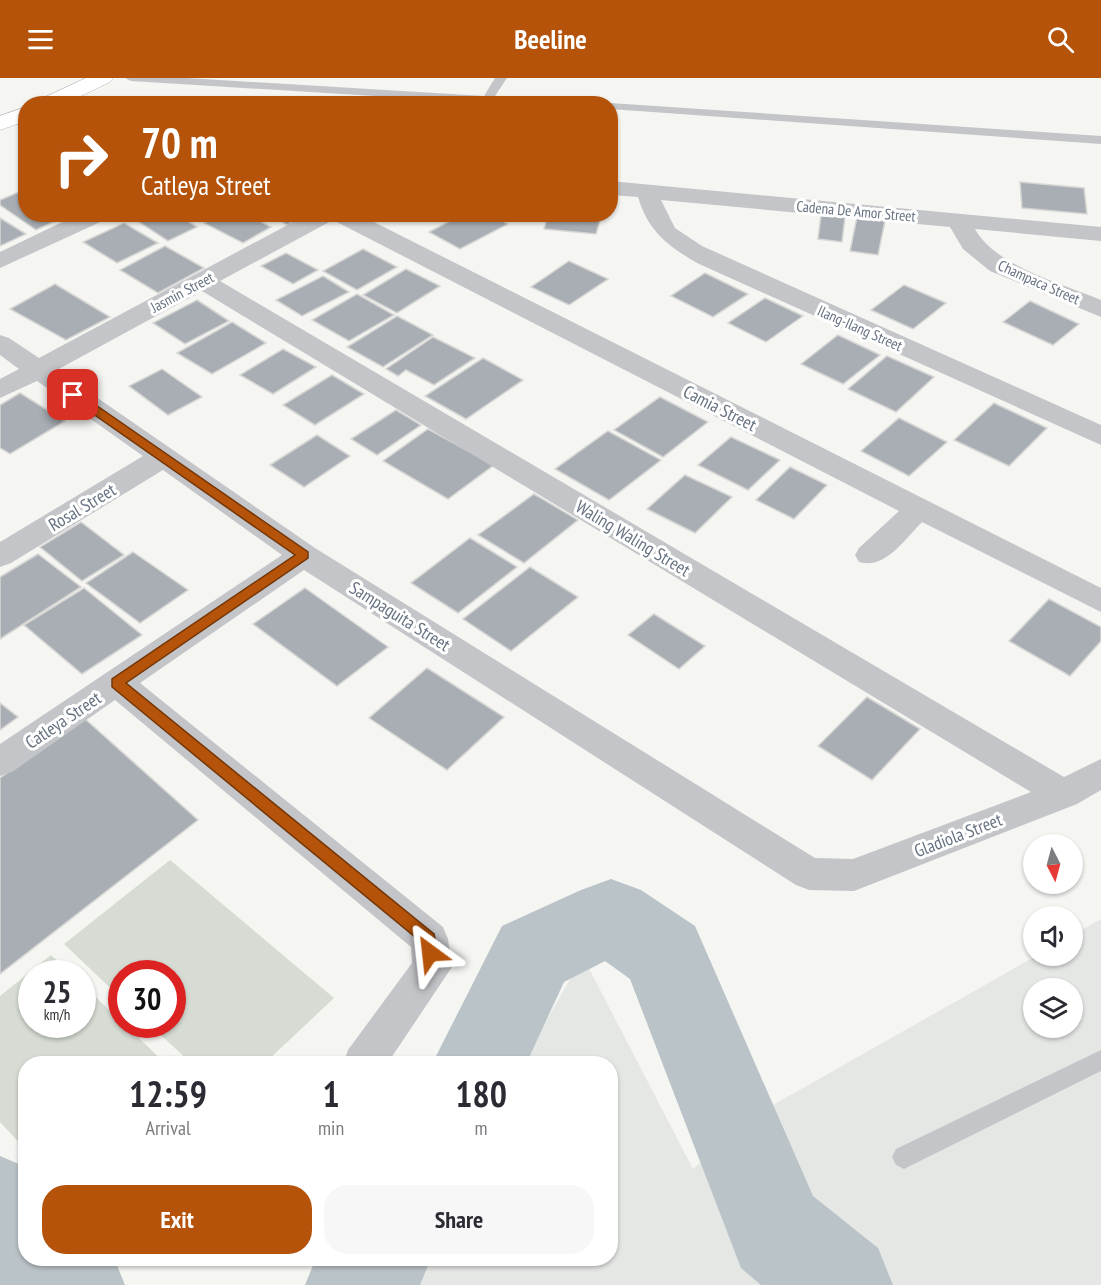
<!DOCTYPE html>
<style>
:root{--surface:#fff;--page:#f7f7f7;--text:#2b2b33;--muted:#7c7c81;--accent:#b45309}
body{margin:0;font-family:"PT Sans Narrow",sans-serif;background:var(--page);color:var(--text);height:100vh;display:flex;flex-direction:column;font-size:22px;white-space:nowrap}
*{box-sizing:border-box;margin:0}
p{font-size:20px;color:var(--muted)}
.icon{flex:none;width:33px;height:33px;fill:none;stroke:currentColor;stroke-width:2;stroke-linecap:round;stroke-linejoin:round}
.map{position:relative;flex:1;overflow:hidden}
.side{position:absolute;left:18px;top:978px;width:600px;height:210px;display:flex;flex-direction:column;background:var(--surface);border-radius:24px;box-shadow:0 2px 4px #0004}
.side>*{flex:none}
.hud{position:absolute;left:18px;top:18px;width:600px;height:126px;border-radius:24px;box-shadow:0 2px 4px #0004;background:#b45309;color:#fff;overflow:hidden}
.needle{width:39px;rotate:174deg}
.controls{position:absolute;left:1023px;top:756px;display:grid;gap:12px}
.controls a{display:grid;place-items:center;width:60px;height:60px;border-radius:50%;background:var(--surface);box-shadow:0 2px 4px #0004;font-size:30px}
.speed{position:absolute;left:18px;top:882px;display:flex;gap:12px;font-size:30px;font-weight:700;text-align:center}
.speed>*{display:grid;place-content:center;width:78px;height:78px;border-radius:50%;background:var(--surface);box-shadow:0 2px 4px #0004;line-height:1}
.speed small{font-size:15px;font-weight:400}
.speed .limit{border:9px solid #d22;background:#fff;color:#111}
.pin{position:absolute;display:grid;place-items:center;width:51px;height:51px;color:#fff;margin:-26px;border-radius:12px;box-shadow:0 3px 9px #0006}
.me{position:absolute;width:66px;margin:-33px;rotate:330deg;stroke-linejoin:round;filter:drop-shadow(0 0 4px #0008)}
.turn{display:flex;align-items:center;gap:21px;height:126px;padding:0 24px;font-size:27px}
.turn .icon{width:78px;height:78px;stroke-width:2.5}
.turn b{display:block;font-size:42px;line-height:51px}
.eta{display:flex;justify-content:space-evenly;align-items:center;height:102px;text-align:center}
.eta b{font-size:36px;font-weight:600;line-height:42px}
.primary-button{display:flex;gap:12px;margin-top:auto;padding:12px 24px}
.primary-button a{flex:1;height:69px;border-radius:24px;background:var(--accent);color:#fff;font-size:24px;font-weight:600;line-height:69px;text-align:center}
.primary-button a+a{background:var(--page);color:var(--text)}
header{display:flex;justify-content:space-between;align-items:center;height:78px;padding:0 24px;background:var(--accent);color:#fff;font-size:27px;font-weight:600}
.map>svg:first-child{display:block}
.built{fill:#e5e7e5;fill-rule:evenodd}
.green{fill:#d6dcd3}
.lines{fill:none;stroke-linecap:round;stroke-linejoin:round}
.river{fill:#bac3c8;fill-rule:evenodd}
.building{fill:#a8aeb4;stroke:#d6d6d4;stroke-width:1.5}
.primary-casing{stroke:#b4b7bb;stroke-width:1}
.lane{fill:#c3c5c9;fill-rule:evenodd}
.street{fill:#c3c5c9;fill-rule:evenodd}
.primary{fill:#fff;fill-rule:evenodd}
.route{fill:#b45309;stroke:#753606;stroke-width:1.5}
.labels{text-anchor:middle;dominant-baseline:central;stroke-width:6;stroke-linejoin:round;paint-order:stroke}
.far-street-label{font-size:15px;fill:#667281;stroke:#fff}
.street-label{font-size:18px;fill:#667281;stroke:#fff}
</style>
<header><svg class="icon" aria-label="menu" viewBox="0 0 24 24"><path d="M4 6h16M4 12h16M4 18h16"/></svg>Beeline<svg class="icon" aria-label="search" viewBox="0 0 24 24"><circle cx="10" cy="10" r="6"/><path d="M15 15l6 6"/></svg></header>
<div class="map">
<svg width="1101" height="1207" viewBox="0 0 1101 1207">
<rect width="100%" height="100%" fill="#f5f5f2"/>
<!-- built -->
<g class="built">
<path d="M1101 841V1207H395L410 1181 610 1180V986L522 985 583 879 693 1091 752 1039 1036 878H1072L1073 857ZM1034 910H1072V950H1034Z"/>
<path d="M0 1164 28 1206 30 1207H0Z"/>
</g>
<!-- green -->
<g class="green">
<path d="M170 782 334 920 265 985H191L150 947 172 946V896H122L121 920 64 866Z"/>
<path d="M51 877 70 895 32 896V946H82L83 907 165 985 26 986 25 1071 0 1044V918Z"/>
</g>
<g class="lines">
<!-- river -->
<g class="river">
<path d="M611 801 641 812 695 848 813 1118 878 1170 893 1207H761L741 1190 630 901 605 883 564 904 526 986H432L502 848 581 812Z"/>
<path d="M0 1078 26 1089V1180H114L125 1207H0Z"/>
<path d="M316 1180H431L420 1207H305Z"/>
</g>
</g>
<!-- building -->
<g class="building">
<path d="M1020 104 1084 110 1087 136 1022 130Z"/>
<path d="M26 111V136H70L36 152 0 127V122Z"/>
<path d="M155 136H177L197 149 168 163 139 144Z"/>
<path d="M220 136H246L271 149 243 165 204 145Z"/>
<path d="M270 136H306L287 147Z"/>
<path d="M463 136H490L508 146 460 171 429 154Z"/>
<path d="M548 136H602L596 156 544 151Z"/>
<path d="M821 137 845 139 842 164 818 161Z"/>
<path d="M857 139 885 143 878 177 850 173Z"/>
<path d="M0 140 26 156 0 168Z"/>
<path d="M124 145 158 165 117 185 83 164Z"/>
<path d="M165 168 204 190 158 215 120 192Z"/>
<path d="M363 171 397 189 357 212 323 193Z"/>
<path d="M286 175 318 192 293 206 261 188Z"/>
<path d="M569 183 608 201 569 227 531 209Z"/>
<path d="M406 191 440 208 397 235 363 217Z"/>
<path d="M705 195 748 216 713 239 671 218Z"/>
<path d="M323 198 349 214 302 238 276 222Z"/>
<path d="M55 206 110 239 66 262 10 231Z"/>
<path d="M904 207 946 225 913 251 871 232Z"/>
<path d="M357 216 394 237 349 263 312 242Z"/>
<path d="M765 220 803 238 766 264 728 245Z"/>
<path d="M197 222 229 243 185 266 153 245Z"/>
<path d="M1030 223 1079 246 1053 267 1003 244Z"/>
<path d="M397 238 433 257 383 289 347 269Z"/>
<path d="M232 244 266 265 212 296 177 275Z"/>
<path d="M838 257 880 277 843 306 801 286Z"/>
<path d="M433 259 475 280 434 307 406 292 398 298 386 291Z"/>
<path d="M283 271 316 289 273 316 240 297Z"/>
<path d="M887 278 934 299 896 334 848 311Z"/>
<path d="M483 280 523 302 466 341 425 318Z"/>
<path d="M162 291 202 319 168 337 129 308Z"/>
<path d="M332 297 364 316 315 347 283 327Z"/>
<path d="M20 315 65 343 10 376 0 370V327Z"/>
<path d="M660 319 708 344 663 379 614 352Z"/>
<path d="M994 325 1047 350 1009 388 954 362Z"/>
<path d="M396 332 421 347 377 377 351 361Z"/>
<path d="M899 340 947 364 909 398 861 373Z"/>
<path d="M428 351 494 387 448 421 383 383Z"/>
<path d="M608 353 661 382 609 422 555 391Z"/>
<path d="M317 357 350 378 304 409 270 387Z"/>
<path d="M731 359 780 382 748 412 698 387Z"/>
<path d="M790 389 827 407 794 441 756 422Z"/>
<path d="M685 397 732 419 695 455 647 431Z"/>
<path d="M534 416 578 442 524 485 478 457Z"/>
<path d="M81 444 124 477 82 503 40 469Z"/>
<path d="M470 460 517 489 458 535 411 505Z"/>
<path d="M133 474 188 512 140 545 86 505Z"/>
<path d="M38 476 81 509 0 561V499Z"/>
<path d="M530 489 578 519 511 573 463 541Z"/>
<path d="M84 510 142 557 82 596 24 547Z"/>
<path d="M305 510 388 569 337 608 253 546Z"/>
<path d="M1049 521 1101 549V563L1070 598 1009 563Z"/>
<path d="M654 536 705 568 679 591 628 557Z"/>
<path d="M427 590 504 639 447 692 369 640Z"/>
<path d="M867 619 920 651 872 702 818 668Z"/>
<path d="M0 625 18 639 0 652Z"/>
<path d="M84 640 198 742 0 896V700Z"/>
</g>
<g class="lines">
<defs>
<g id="primary">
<path d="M86 0H113L110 4 64 26H36L39 22Z"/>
<path d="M26 29V43L0 52V38Z"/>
</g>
</defs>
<!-- primary casing -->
<use href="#primary" class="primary-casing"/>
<!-- lane -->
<g class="lane">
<path d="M125 0H187L484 18 495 0H507L495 18 570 23 575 26H504L131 3Z"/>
<path d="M610 25 1101 58V66L610 31V26H606Z"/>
<path d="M1101 972V993L912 1087 904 1091 896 1087 892 1079 896 1071Z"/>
</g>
<!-- street -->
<g class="street">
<path d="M610 103 1101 149V163L975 151C995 188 1063 206 1101 222V239L990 193 963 171 950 149 661 122 675 150 702 168 1101 347V367L697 185C668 168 648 153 638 119L610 117Z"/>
<path d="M79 136H110L107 141 0 190V174Z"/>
<path d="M308 136H358L1101 510V534L922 444C905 461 885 492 859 484L855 477 859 470 899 433 333 142 220 203 1064 699 1101 681V712L1077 726 854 813 809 812 796 807 304 492 140 605 443 849 448 861 452 889 387 986H343L348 972 412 885 411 869 115 622 12 694 0 698V666L282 477 163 392 11 485 0 489V464L143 378 37 303 0 320V301L19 291 0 277V257L9 260 39 280ZM202 213 1031 714 853 781 815 780 315 470 57 292Z"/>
</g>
<!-- primary -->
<use href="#primary" class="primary"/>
</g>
<!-- route -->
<path class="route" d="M69 314H77L308 474V480L126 605 434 856 438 875 436 880H425L421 864 112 609V601L295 477 69 319Z"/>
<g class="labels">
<!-- far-street labels -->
<g class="far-street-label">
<text transform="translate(856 133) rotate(5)">Cadena De Amor Street</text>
<text transform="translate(1039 204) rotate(24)">Champaca Street</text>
<text transform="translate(182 214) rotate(-28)">Jasmin Street</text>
<text transform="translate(860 250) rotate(24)">Ilang-Ilang Street</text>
</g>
<!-- street labels -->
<g class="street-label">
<text transform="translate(720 330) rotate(27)">Camia Street</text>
<text transform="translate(82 429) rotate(-31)">Rosal Street</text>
<text transform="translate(633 460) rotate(31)">Waling Waling Street</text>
<text transform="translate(400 538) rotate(32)">Sampaguita Street</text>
<text transform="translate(63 642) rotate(-34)">Catleya Street</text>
<text transform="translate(958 757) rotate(-21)">Gladiola Street</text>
</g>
</g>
</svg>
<div class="controls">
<a><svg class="needle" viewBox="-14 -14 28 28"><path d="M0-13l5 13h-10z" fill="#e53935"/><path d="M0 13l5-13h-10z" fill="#7c7c81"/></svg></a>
<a><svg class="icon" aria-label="sound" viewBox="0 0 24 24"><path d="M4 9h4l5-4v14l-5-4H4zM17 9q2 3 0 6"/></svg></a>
<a><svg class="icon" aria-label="layers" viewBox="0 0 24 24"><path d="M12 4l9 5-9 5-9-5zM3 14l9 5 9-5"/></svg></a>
</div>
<div class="speed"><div>25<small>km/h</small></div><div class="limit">30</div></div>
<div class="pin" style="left:73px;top:317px;background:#d93025"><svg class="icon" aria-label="arrive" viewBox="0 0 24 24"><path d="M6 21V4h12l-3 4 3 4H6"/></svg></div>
<svg class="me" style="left:430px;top:875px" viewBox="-20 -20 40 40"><path d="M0-17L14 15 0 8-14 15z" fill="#b45309" stroke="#fff" stroke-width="4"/></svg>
<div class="hud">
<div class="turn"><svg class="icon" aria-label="right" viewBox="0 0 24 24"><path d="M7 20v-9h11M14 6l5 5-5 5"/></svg><div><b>70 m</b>Catleya Street</div></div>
</div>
<section class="side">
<div class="eta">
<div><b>12:59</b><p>Arrival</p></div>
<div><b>1</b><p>min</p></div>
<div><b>180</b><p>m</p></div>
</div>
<div class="primary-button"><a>Exit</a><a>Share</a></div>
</section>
</div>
